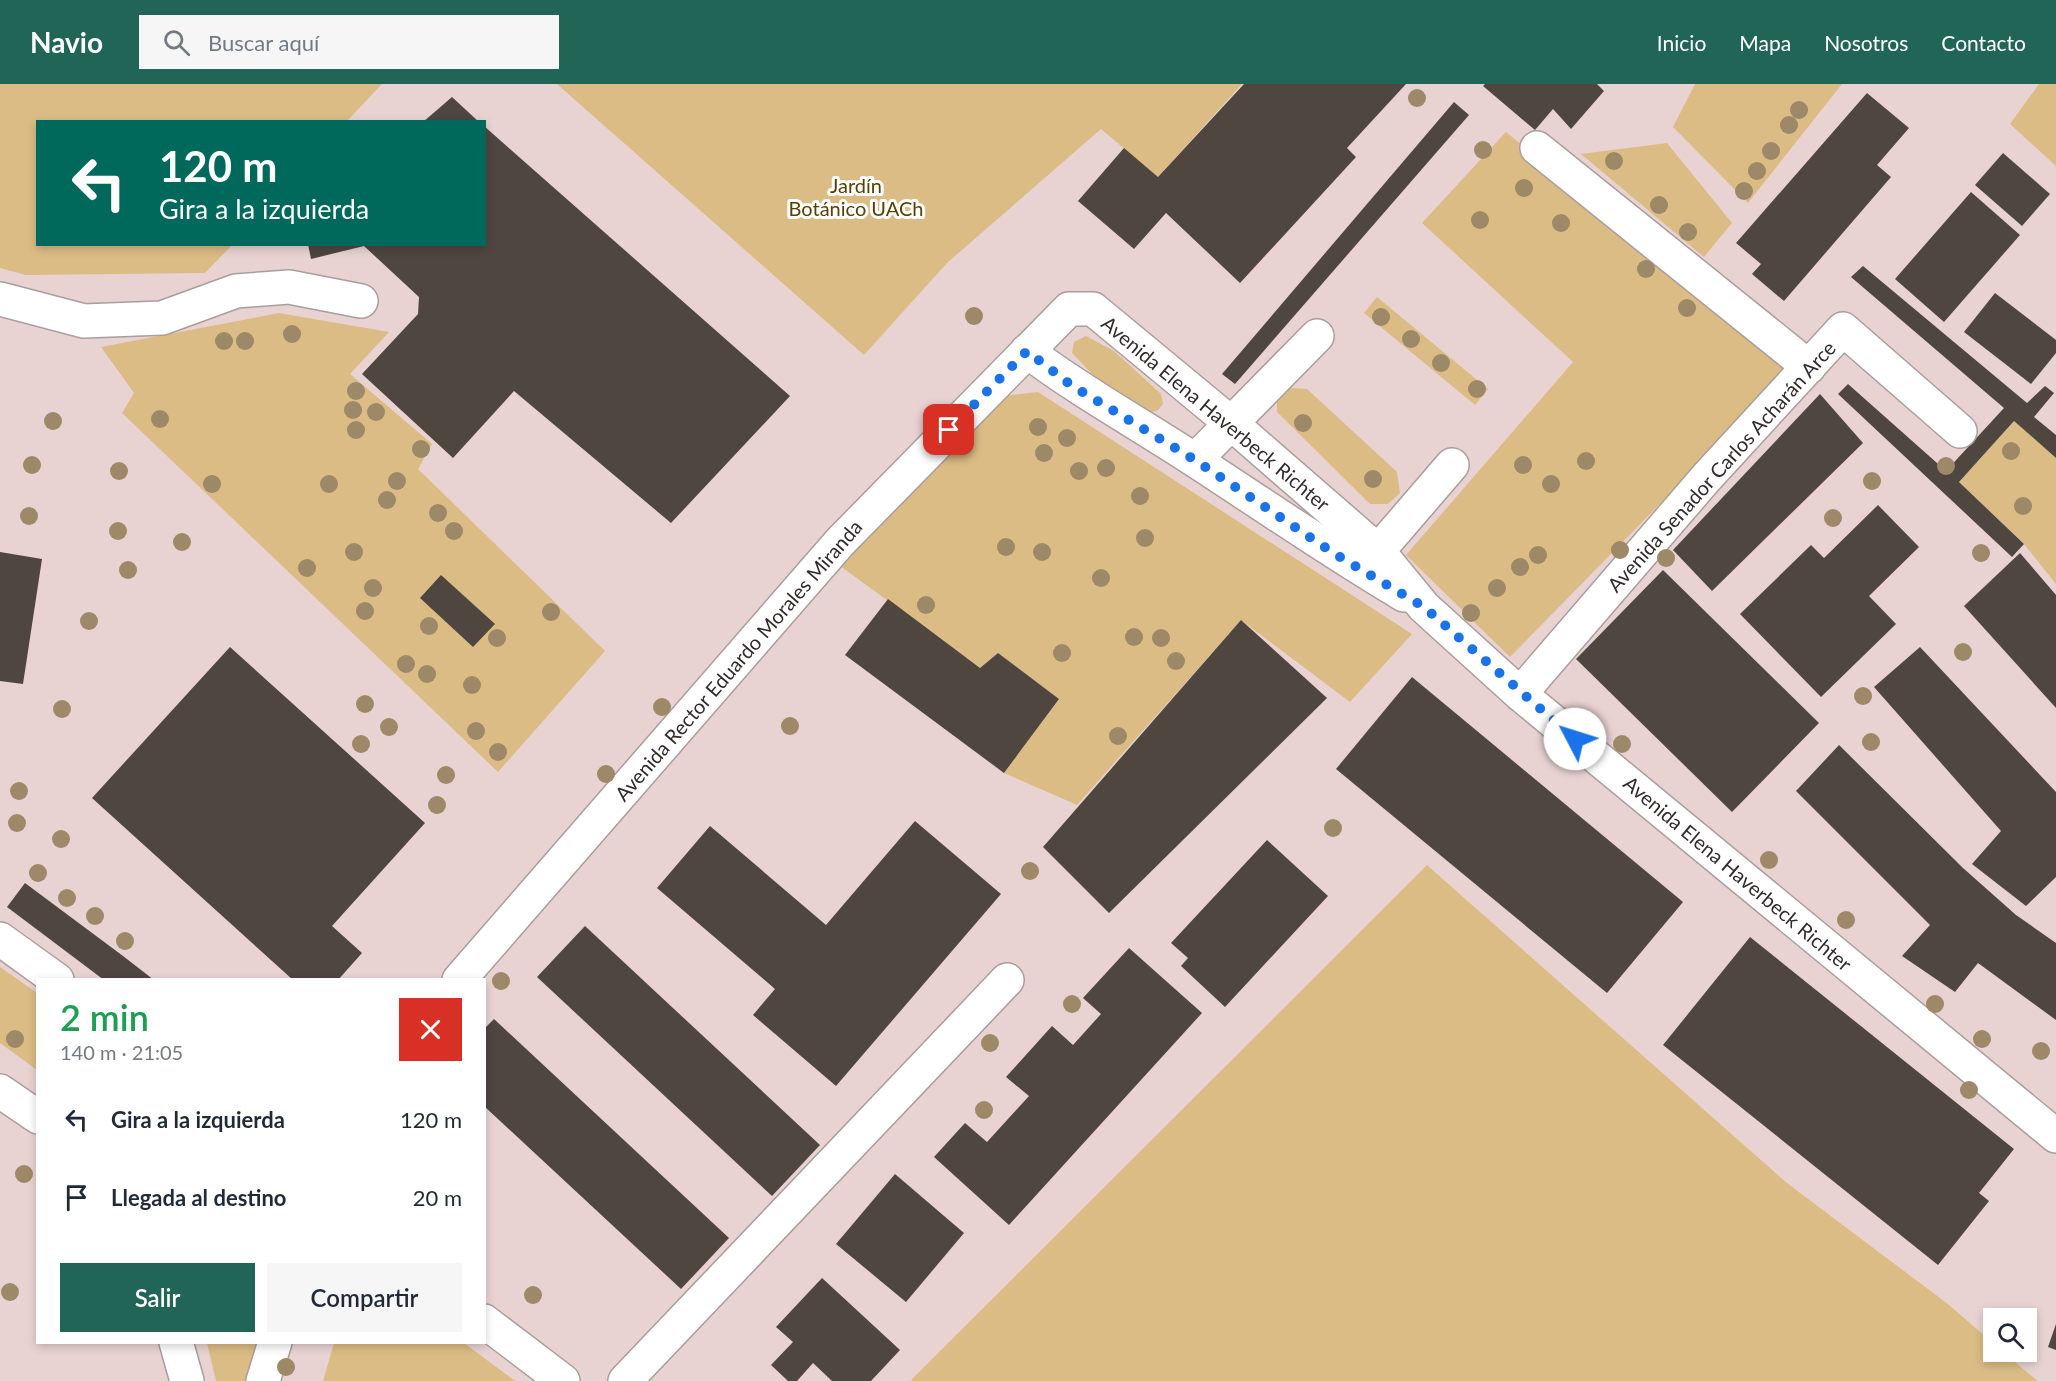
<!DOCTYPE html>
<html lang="es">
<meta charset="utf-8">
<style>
:root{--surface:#fff;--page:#f6f6f7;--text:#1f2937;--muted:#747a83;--accent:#216556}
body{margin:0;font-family:Lato,sans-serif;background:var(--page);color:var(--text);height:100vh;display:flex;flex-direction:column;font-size:22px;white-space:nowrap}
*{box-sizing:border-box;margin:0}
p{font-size:20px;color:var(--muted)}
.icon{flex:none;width:33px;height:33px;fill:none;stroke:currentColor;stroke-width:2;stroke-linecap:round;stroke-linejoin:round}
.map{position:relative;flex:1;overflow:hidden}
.sheet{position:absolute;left:36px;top:894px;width:450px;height:366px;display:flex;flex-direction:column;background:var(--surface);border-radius:0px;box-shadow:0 3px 9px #0003}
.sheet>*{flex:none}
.guide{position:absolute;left:36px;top:36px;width:450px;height:126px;border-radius:0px;box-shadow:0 3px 9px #0003;background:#00695c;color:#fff;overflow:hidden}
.tools{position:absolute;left:1983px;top:1224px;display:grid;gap:12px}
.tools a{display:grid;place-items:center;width:54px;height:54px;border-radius:0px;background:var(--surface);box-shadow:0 3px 9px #0003;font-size:30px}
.pin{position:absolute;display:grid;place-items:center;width:51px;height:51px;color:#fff;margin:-26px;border-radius:12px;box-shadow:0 3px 9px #0006}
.me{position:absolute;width:66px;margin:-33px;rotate:310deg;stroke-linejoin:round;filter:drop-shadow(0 0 4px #0008)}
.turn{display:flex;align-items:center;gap:21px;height:126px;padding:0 24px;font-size:27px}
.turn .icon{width:78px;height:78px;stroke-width:2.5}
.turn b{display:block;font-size:42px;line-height:51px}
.round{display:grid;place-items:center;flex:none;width:63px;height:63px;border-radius:0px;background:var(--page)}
.overview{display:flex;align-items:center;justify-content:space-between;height:102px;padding:0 24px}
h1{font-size:36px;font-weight:600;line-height:45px;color:#1e9e55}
.action{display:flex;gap:12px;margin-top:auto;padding:12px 24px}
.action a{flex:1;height:69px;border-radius:0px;background:var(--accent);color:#fff;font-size:24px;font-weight:600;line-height:69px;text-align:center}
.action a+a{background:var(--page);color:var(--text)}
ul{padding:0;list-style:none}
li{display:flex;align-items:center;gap:18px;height:78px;padding:0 24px}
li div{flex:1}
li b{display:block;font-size:22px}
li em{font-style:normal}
header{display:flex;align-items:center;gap:36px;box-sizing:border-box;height:84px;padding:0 30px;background:var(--accent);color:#fff}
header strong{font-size:28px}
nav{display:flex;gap:33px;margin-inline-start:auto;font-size:21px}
.search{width:420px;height:54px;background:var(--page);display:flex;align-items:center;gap:15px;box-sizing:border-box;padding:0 21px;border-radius:0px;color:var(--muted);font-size:22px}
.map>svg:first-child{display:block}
.built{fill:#e8d3d2;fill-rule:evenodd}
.green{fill:#dbbc85}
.building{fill:#4f4640}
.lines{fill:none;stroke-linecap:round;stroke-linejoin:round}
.minor-casing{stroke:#aa9d9d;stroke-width:36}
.minor{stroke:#fff;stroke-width:33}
.tree{fill:#9d8967}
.route{stroke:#1a73e8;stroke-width:10;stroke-dasharray:0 18}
.labels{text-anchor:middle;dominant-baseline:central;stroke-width:6;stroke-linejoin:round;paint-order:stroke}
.park-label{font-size:20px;fill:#583f02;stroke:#fff}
.street-label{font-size:20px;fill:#312b2b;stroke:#fff}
</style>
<header>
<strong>Navio</strong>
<div class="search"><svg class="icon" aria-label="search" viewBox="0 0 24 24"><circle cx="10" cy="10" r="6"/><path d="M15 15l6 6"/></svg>Buscar aquí</div>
<nav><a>Inicio</a><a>Mapa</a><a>Nosotros</a><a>Contacto</a></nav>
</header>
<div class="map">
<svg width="2056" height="1297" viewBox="0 0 2056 1297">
<rect width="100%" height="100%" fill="#f1e3e2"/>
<!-- built -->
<path class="built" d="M0 0H2056V1297H2038L2003 1268H2026V1234H1994L1993 1259 1948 1220 1787 1099 1427 781 910 1297H0ZM38 38H484V160H38ZM38 896H484V1258H38Z"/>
<!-- green -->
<g class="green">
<path d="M0 0H382L347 37 38 38V160L232 161 205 189 26 191 0 184Z"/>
<path d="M557 0H1242L1158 93 1101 45 947 179 864 271Z"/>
<path d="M1695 0H1842L1748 119 1673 43Z"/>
<path d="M2039 0H2056V82L2010 40Z"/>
<path d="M1506 48 1795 282 1510 573 1406 471 1573 278 1422 139Z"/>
<path d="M1667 59 1732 139 1704 173 1581 70Z"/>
<path d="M1377 213 1488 305 1475 321 1364 229Z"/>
<path d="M279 229 389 248 350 290 432 360 418 385 605 567 498 688 122 329 134 309 101 263Z"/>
<path d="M1086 252 1114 267 1161 310 1163 320 1158 326 1146 330 1096 294 1072 269 1074 258Z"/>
<path d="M1291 304 1307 305 1397 388 1400 409 1388 420H1370L1277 328V318Z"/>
<path d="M1038 308 1412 550 1350 618 1241 536 1077 721 1004 689 1059 615 998 569 980 584 832 476 995 313Z"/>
<path d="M2014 337 2056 374V500L2024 460 1959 398Z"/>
<path d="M1427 781 1787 1099 1948 1220 1993 1259 1994 1268H2003L2038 1297H910Z"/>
<path d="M0 883 37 909V986L0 959Z"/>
<path d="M207 1259H266L250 1297H216Z"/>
<path d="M334 1259H464L515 1297H323Z"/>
</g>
<!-- building -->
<g class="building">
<path d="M1244 0H1406L1347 64 1356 73 1240 199 1166 129 1134 165 1078 117 1124 64 1158 93Z"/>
<path d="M1485 0H1597L1604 7 1571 45 1553 25 1535 46 1483 2Z"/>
<path d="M1867 9 1909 44 1877 81 1891 93 1784 217 1752 190 1761 180 1736 159Z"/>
<path d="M452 13 479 38H423Z"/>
<path d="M1454 18 1469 31 1235 300 1222 290Z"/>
<path d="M484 42 790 312 671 439 514 307 453 374 362 290 418 230 419 213 364 162 311 175 308 160H484Z"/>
<path d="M2003 69 2050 110 2022 142 1975 101Z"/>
<path d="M1971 108 2020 151 1944 238 1895 195Z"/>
<path d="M1863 182 2027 319 2045 302 2054 309 2034 333 2056 351V374L2014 337 1959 398 2024 460 2012 473 1838 310 1848 300 1946 387 2004 324 1851 193Z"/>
<path d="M1995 209 2056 256V269L2031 300 1964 248Z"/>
<path d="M1820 310 1863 359 1712 507 1673 466Z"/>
<path d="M1878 421 1919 463 1869 512 1896 540 1821 613 1740 530 1811 461 1824 474Z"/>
<path d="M0 468 42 475 23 600 0 597Z"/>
<path d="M2020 469 2056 511V624L1964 522Z"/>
<path d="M1663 486 1819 639 1732 728 1576 575Z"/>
<path d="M441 491 495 540 473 563 420 514Z"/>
<path d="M888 515 980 584 998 569 1059 615 1004 689 845 571Z"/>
<path d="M1241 536 1327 614 1109 829 1043 763Z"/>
<path d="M230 563 425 739 332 842 362 869 338 896H293L92 714Z"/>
<path d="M1920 563 2056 708V793L2026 822 1972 780 2001 747 1874 603Z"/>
<path d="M1412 593 1683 818 1607 909 1336 685Z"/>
<path d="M1839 661 1963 784 2016 831 2056 859V936L1978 879 1955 908 1902 872 1930 841 1796 707Z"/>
<path d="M915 737 1001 810 836 1002 753 931 775 905 657 804 710 742 826 841Z"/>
<path d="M1267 756 1328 812 1225 923 1181 882 1188 874 1171 859Z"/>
<path d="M25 799 123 872 154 896H104L7 823Z"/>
<path d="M585 842 820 1061 772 1112 537 893Z"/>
<path d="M1750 853 2014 1065 1979 1109 1989 1117 1938 1181 1663 961Z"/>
<path d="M1129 864 1202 929 1009 1141 934 1073 965 1039 987 1058 1029 1012 1006 993 1052 942 1073 961 1101 930 1083 914Z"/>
<path d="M494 935 729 1154 681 1205 484 1022V945Z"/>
<path d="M895 1090 964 1149 906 1218 836 1160Z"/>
<path d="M822 1194 900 1266 871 1297H832L813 1279 797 1297H788L771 1281 793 1258 776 1243Z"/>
<path d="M2056 1240V1266L2048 1263Z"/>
</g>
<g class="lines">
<defs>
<g id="minor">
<path d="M1537 64 1809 283"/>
<path d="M0 215 84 237 162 234 236 207 289 203 361 217"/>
<path d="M1027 267C1081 308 1140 340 1196 377 1265 422 1333 469 1404 511"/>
<path d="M1195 376 1317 252"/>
<path d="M1378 467 1452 381"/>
<path d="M1520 610 1707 393 1843 245 1960 347"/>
<path d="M0 855 57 896"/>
<path d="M459 896 840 458 1069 225H1093L1232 340 1378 467 1424 523 1520 610 2056 1052"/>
<path d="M0 1007 38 1033"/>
<path d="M484 1237 563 1297"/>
<path d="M176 1258 187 1297"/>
<path d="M263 1297 275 1258"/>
<path d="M625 1297 1007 896"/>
</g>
</defs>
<!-- minor casing -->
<use href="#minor" class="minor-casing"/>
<!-- minor -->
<use href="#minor" class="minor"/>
</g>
<!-- trees -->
<g class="tree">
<circle cx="1417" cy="14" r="9"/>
<circle cx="1799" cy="26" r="9"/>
<circle cx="1789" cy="41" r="9"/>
<circle cx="1483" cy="66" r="9"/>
<circle cx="1771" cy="67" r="9"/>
<circle cx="1614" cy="77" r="9"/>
<circle cx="1757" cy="87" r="9"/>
<circle cx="1524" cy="104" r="9"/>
<circle cx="1744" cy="107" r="9"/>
<circle cx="1659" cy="121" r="9"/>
<circle cx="1480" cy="136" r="9"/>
<circle cx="1561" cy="139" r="9"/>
<circle cx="1688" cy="148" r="9"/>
<circle cx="1646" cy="185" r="9"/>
<circle cx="1687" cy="224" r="9"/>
<circle cx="974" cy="232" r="9"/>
<circle cx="1381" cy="233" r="9"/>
<circle cx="292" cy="250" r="9"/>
<circle cx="1411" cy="255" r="9"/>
<circle cx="224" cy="257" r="9"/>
<circle cx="245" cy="257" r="9"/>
<circle cx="1441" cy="279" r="9"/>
<circle cx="1477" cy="305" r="9"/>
<circle cx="356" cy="307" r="9"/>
<circle cx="353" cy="326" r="9"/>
<circle cx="376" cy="328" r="9"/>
<circle cx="160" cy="335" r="9"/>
<circle cx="53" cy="337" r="9"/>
<circle cx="1303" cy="339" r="9"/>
<circle cx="1038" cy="343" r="9"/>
<circle cx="356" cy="346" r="9"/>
<circle cx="1067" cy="354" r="9"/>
<circle cx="421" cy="365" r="9"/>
<circle cx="2011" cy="367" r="9"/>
<circle cx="1044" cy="369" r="9"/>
<circle cx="1586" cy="377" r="9"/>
<circle cx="32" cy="381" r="9"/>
<circle cx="1523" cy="381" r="9"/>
<circle cx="1946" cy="382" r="9"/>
<circle cx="1106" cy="384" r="9"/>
<circle cx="119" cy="387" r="9"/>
<circle cx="1079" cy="387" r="9"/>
<circle cx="1373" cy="395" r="9"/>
<circle cx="397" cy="397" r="9"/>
<circle cx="1872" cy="397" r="9"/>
<circle cx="212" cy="400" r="9"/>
<circle cx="329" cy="400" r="9"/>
<circle cx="1551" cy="400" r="9"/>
<circle cx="1140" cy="412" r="9"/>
<circle cx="387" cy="416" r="9"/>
<circle cx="2023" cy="422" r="9"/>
<circle cx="438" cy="429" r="9"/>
<circle cx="29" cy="432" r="9"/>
<circle cx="1833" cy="434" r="9"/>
<circle cx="118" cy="447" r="9"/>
<circle cx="454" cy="447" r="9"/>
<circle cx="1145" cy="454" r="9"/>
<circle cx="182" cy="458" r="9"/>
<circle cx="1006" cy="463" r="9"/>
<circle cx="1620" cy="466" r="9"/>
<circle cx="354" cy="468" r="9"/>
<circle cx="1042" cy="468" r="9"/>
<circle cx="1981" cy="469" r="9"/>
<circle cx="1538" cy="471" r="9"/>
<circle cx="1666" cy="474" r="9"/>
<circle cx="1520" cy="483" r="9"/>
<circle cx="307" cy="484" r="9"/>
<circle cx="128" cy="486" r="9"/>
<circle cx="1101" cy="494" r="9"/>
<circle cx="373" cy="504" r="9"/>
<circle cx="1497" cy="504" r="9"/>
<circle cx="926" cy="521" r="9"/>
<circle cx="365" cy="527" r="9"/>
<circle cx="551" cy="528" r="9"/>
<circle cx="1471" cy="529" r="9"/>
<circle cx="89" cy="537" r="9"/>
<circle cx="429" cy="542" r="9"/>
<circle cx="1134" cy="553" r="9"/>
<circle cx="497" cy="554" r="9"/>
<circle cx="1161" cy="554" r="9"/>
<circle cx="1963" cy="568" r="9"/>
<circle cx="1062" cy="569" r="9"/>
<circle cx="1176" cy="577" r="9"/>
<circle cx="406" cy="580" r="9"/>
<circle cx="427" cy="590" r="9"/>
<circle cx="472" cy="601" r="9"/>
<circle cx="1863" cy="612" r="9"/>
<circle cx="365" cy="620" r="9"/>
<circle cx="662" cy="623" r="9"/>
<circle cx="62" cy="625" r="9"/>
<circle cx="790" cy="642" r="9"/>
<circle cx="389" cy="643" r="9"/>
<circle cx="476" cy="647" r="9"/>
<circle cx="1118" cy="652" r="9"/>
<circle cx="1871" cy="658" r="9"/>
<circle cx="361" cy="660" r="9"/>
<circle cx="1622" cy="660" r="9"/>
<circle cx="498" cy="668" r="9"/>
<circle cx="606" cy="690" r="9"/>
<circle cx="446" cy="691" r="9"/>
<circle cx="19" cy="707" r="9"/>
<circle cx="437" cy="721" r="9"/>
<circle cx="17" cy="739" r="9"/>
<circle cx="1333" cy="744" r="9"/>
<circle cx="61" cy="755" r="9"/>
<circle cx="1769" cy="776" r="9"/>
<circle cx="1030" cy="787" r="9"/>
<circle cx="38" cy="789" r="9"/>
<circle cx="67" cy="814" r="9"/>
<circle cx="95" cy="832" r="9"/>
<circle cx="1846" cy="836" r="9"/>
<circle cx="125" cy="857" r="9"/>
<circle cx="501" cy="897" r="9"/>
<circle cx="1072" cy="920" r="9"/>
<circle cx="1935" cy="920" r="9"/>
<circle cx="15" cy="955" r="9"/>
<circle cx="1982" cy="955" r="9"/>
<circle cx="990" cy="959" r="9"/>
<circle cx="2041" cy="967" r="9"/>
<circle cx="1969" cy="1006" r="9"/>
<circle cx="984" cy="1026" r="9"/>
<circle cx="24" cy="1090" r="9"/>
<circle cx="10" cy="1208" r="9"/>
<circle cx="533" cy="1211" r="9"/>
<circle cx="286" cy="1283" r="9"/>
</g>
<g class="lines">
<!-- route -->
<path class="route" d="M949 346 1027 267 1071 301 1195 376 1335 470 1424 523 1575 655"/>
</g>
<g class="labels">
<!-- park labels -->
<g class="park-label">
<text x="856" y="101">Jardín<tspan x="856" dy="23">Botánico UACh</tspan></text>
</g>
<!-- street labels -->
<g class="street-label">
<text transform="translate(1216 329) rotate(40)">Avenida Elena Haverbeck Richter</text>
<text transform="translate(1721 382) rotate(-48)">Avenida Senador Carlos Acharán Arce</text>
<text transform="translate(738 576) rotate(-49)">Avenida Rector Eduardo Morales Miranda</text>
<text transform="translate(1738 789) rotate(40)">Avenida Elena Haverbeck Richter</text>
</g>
</g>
</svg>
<div class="tools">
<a><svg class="icon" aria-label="search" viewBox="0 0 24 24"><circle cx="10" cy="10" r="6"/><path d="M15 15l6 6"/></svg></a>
</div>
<div class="pin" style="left:949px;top:346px;background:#d93025"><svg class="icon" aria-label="arrive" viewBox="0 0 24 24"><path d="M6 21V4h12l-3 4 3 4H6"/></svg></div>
<svg class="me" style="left:1575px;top:655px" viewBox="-20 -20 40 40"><circle r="19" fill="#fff"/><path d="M0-13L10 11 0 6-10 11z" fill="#1a73e8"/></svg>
<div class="guide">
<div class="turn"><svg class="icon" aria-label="left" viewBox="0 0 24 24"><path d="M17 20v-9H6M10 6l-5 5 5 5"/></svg><div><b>120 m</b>Gira a la izquierda</div></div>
</div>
<section class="sheet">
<div class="overview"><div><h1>2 min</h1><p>140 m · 21:05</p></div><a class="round" style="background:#d93025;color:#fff"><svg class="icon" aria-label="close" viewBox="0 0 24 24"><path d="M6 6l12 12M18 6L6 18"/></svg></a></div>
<ul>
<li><svg class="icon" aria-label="left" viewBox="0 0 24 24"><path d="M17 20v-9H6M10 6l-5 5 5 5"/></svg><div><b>Gira a la izquierda</b></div><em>120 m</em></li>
<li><svg class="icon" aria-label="arrive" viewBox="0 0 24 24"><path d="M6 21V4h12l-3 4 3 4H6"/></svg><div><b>Llegada al destino</b></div><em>20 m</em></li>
</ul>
<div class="action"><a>Salir</a><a>Compartir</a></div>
</section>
</div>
